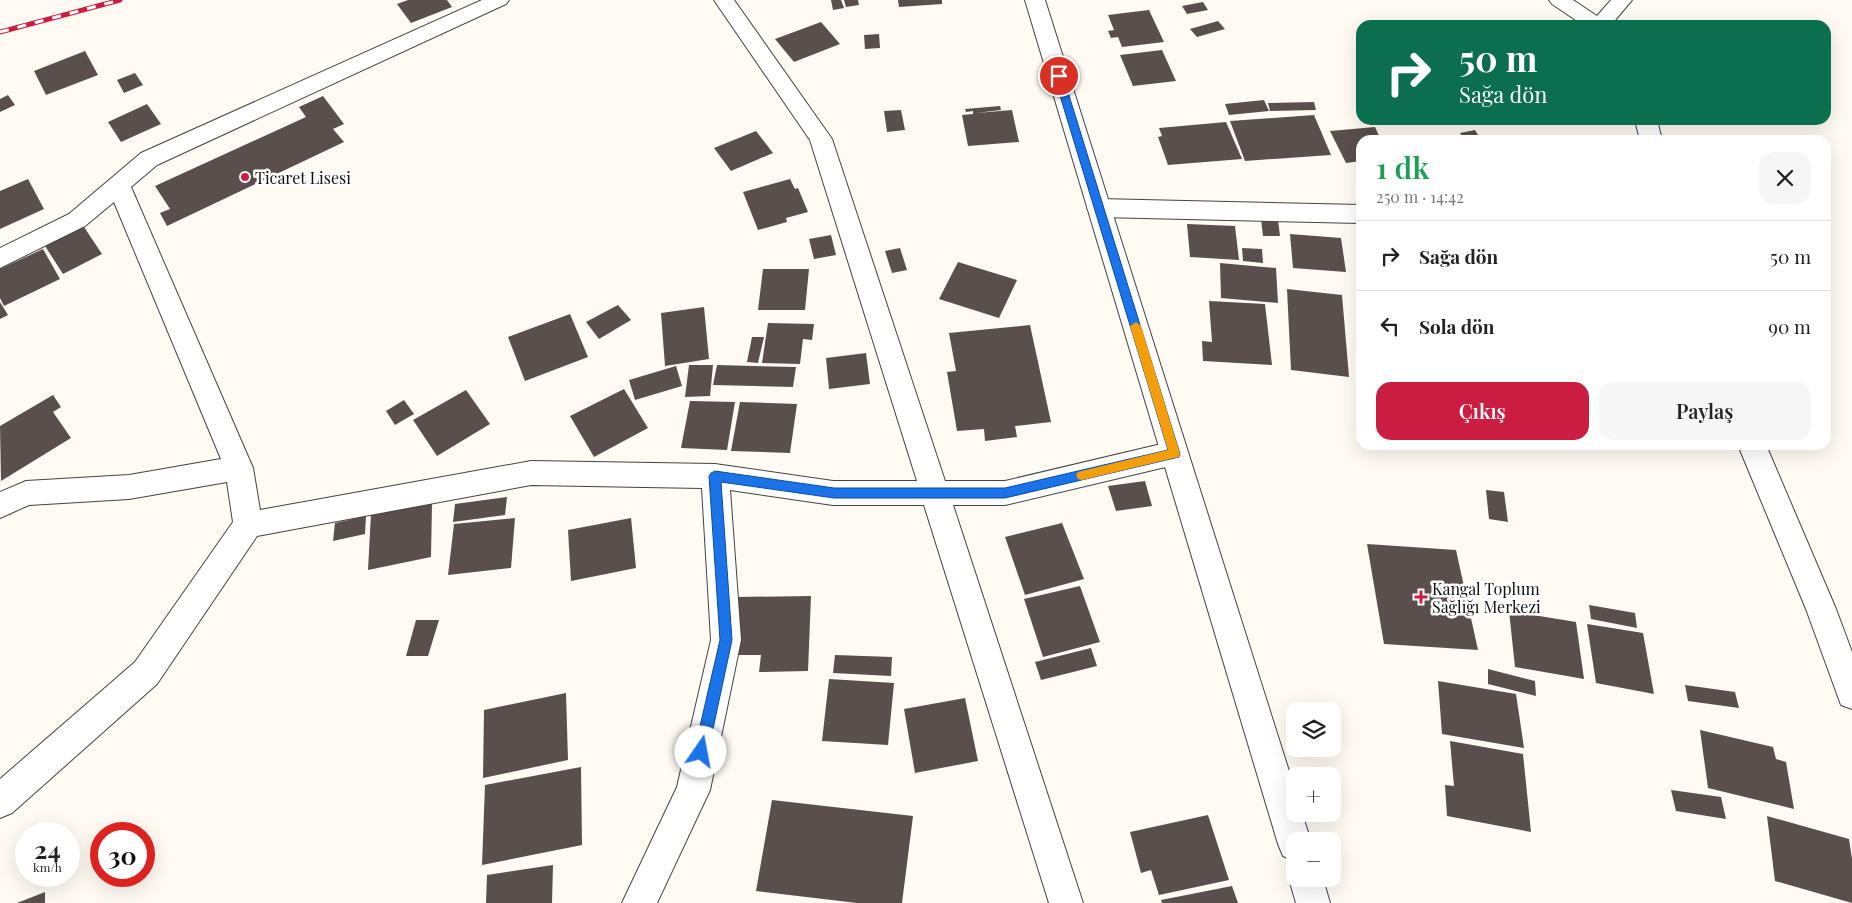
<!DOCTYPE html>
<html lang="tr">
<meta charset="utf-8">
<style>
:root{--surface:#fff;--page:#f6f6f6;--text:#222;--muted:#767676;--line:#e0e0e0;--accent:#cb1d41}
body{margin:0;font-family:"Playfair Display",serif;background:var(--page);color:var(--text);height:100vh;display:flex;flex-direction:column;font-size:19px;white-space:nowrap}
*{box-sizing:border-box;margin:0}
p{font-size:16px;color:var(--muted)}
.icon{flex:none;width:28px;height:28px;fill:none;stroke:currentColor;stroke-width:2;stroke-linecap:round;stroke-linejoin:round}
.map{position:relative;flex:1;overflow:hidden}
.details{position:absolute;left:1356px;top:135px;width:475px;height:315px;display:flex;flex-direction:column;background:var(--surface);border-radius:15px;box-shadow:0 5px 20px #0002}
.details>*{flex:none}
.top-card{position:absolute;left:1356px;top:20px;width:475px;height:105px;border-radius:15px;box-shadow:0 5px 20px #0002;background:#0b6e4f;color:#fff;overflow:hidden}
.tools{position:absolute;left:1286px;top:702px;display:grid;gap:10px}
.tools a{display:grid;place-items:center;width:55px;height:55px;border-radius:10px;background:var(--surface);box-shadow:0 5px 20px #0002;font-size:25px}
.speed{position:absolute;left:15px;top:822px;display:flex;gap:10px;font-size:25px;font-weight:700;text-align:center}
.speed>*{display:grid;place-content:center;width:65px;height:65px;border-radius:50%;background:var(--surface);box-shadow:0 5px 20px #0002;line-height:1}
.speed small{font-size:12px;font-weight:400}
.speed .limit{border:8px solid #d22;background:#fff;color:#111}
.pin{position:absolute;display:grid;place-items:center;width:42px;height:42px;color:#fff;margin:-21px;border:2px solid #fff;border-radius:50%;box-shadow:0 1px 5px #0007}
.me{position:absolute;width:55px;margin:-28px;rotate:12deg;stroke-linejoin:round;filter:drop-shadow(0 0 4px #0008)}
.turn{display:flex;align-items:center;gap:18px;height:105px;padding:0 20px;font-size:22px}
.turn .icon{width:65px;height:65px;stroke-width:2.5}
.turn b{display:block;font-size:35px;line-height:42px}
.round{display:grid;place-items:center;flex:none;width:52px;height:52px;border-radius:15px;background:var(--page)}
.head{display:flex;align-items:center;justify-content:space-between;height:85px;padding:0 20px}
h1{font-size:30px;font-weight:600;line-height:38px;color:#1e9e55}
.button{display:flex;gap:10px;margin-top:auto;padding:10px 20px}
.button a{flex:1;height:58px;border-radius:15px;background:var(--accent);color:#fff;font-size:20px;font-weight:600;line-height:58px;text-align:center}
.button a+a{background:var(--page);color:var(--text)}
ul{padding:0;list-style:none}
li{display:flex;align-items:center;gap:15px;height:70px;padding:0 20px;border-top:1px solid var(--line)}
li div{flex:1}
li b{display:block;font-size:19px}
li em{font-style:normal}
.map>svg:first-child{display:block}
.building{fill:#5a4f4c}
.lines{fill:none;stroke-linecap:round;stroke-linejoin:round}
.minor-casing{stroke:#434343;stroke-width:2}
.tertiary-casing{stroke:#434343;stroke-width:2}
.minor{fill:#fff;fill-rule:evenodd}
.tertiary{fill:#fff;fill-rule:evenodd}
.rail-casing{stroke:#cb1d41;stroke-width:5}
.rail{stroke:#fff;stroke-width:3;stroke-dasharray:9;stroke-linecap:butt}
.route{fill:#1a73e8;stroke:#114b97}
.slow{fill:#f59e0b}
.poi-dot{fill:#cb1d41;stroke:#fff;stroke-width:2}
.labels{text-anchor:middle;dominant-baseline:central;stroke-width:5;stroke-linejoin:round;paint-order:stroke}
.poi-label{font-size:16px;fill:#101010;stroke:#fff;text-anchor:start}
</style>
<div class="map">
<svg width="1852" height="903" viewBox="0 0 1852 903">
<rect width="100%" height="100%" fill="#fffbf3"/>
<!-- building -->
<g class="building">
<path d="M408 0H447L452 7 411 23 397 4Z"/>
<path d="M831 0H841L844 8 833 10Z"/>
<path d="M844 0H858L859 5 846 7Z"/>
<path d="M898 0H942V4L899 7Z"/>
<path d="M1203 2 1208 10 1187 14 1182 6Z"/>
<path d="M1149 10 1164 42 1122 47 1118 37 1111 38 1108 31 1114 30 1108 15Z"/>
<path d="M1218 21 1225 29 1197 37 1190 29Z"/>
<path d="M821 22 840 44 794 62 775 39Z"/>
<path d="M879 34 880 48 865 49 864 35Z"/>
<path d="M1162 50 1176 81 1133 86 1120 55Z"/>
<path d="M85 51 98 75 46 95 34 71Z"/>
<path d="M135 73 143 85 124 93 117 80Z"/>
<path d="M8 95 15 105 0 112V99Z"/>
<path d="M323 96 344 124 333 129 344 142 167 226 160 213 170 209 155 186 306 117 299 107Z"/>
<path d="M1264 100 1269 111 1229 115 1225 104Z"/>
<path d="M1314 102 1316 110 1270 111 1268 103Z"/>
<path d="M147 104 161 124 121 142 108 122Z"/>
<path d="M1000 106 1001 110 976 113 1012 110 1019 142 968 146 962 115 973 114V111L966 112 965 109Z"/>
<path d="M901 110 905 130 887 132 884 111Z"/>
<path d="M1314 115 1331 155 1245 161 1230 121Z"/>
<path d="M1226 122 1242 159 1168 165 1158 137 1162 136 1159 128Z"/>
<path d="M1375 127 1381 140H1361V161L1346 163 1330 131Z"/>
<path d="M1475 130 1481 140H1465L1460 133Z"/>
<path d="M756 131 773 153 731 171 714 148Z"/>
<path d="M28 179 44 209 0 229V191Z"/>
<path d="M790 179 795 189 798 188 808 212 786 218 787 222 758 230 743 192Z"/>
<path d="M1261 219 1278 220 1280 236H1263Z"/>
<path d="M1187 224 1235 226 1239 260 1190 257Z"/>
<path d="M84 227 102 254 63 274 45 246Z"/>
<path d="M1290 234 1341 238 1346 272 1293 268Z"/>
<path d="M831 235 836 255 814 259 809 239Z"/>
<path d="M900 248 907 270 892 273 885 251Z"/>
<path d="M1242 248 1262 249 1263 263 1243 261Z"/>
<path d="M43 249 60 279 4 306 0 298V269Z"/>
<path d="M958 262 1017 280 999 318 939 299Z"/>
<path d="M1220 263 1276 268 1278 303 1221 298Z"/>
<path d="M763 269H809L805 310H758Z"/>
<path d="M1287 289 1342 295 1349 377 1291 370Z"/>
<path d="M1209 301 1265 304 1272 365 1203 361 1202 341 1212 342Z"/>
<path d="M0 302 8 315 0 319Z"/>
<path d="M618 305 631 320 599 339 586 322Z"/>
<path d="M704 307 709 359 665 366 661 313Z"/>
<path d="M570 314 588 357 525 381 508 337Z"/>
<path d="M768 323 814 324 812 340 803 339 800 364 762 363Z"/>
<path d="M1030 325 1051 422 1015 426 1017 437 985 441 984 429 957 431 947 372 956 371 949 333Z"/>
<path d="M752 337H764L758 363 747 362Z"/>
<path d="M866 353 870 384 829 389 826 358Z"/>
<path d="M689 365H713L710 396 685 397Z"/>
<path d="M717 365 796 367 793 387 713 385Z"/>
<path d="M676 366 682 386 635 400 629 380Z"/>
<path d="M624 389 648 428 594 457 570 416Z"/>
<path d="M466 390 490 424 437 456 413 420Z"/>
<path d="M53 395 61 407 53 412 71 438 1 481 0 426Z"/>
<path d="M404 400 414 414 395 425 386 411Z"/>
<path d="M690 401 735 402 727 450 681 448Z"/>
<path d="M740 402 797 404 790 453 731 451Z"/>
<path d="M1145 481 1152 506 1116 511 1108 486Z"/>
<path d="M1486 490 1504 492 1508 522 1489 519Z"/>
<path d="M507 497 505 515 453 522 455 504Z"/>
<path d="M432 503 431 557 368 570 371 514Z"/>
<path d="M366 516 365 534 333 541 335 523Z"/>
<path d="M515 518 511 568 448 575 454 524Z"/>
<path d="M631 518 636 568 571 581 568 530Z"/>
<path d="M1062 523 1084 579 1025 595 1005 537Z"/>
<path d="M1367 544 1456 550 1478 650 1384 644Z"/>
<path d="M1080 586 1100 642 1043 657 1024 599Z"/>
<path d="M811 596 808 671 759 672 761 655H729L735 597Z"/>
<path d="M1589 605 1635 613 1637 628 1591 619Z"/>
<path d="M1509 611 1576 622 1584 679 1515 667Z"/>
<path d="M416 620H439L428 656H406Z"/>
<path d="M1587 624 1643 633 1654 694 1596 683Z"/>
<path d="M1091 648 1097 666 1041 680 1035 662Z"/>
<path d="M835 655 892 657 891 676 833 673Z"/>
<path d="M1488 669 1535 681 1536 696 1488 684Z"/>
<path d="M829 679 894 683 888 745 822 741Z"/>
<path d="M1438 681 1516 694 1524 748 1442 734Z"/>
<path d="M1685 685 1735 692 1739 708 1688 701Z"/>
<path d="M566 693 568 760 483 778 484 710Z"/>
<path d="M965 698 978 761 915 773 904 709Z"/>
<path d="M1700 730 1773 747 1776 759 1786 762 1794 809 1708 788Z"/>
<path d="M1450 741 1523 754 1531 832 1447 816 1445 785 1454 786Z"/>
<path d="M581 767 582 845 482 865 485 785Z"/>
<path d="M1671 790 1721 797 1726 819 1676 811Z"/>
<path d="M772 800 913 816 902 903H857L756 891Z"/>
<path d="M1208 815 1229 880 1159 895 1151 870 1141 873 1130 832Z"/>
<path d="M1767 816 1849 839 1852 859V903L1775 881Z"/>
<path d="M553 865 552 903H486L487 875Z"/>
<path d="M1232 886 1238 903H1162L1161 900Z"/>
<path d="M45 892V903H17Z"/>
</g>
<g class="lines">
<defs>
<g id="minor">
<path d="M482 0H509L506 4 157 165 131 187 253 468 260 510 531 461 715 464 833 481H917L810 140 714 0H734L832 139 945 481H1005L1174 441 1184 445 1188 453 1184 461 1174 465 1005 505H953L1083 903H1049L924 505H833L730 490 741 640 710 790 657 903H622L677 787 711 640 702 488 531 485 257 536 157 684 12 813 0 818V779L135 662 233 522 227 482 129 499 29 505 0 518V492L26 481 129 475 221 459 114 202 85 226 0 268V248L69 214 141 153Z"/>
<path d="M1549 0H1573L1597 16 1611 0H1632L1611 25H1583L1552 4Z"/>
<path d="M1635 120H1657L1662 140H1640Z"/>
<path d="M1099 199 1361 205V223L1099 217 1091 214 1087 208 1091 202Z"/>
<path d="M1738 445H1766L1836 609 1852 652V709L1841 705 1806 609Z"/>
</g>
<g id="tertiary">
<path d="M1025 0H1045L1295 790V814H1302L1311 841H1295V861L1283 856 1278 844Z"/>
<path d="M1295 866V879H1323L1330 903H1296L1289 879Z"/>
</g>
</defs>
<!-- minor casing -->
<use href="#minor" class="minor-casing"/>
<!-- tertiary casing -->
<use href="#tertiary" class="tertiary-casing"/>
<!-- minor -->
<use href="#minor" class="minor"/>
<!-- tertiary -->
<use href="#tertiary" class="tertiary"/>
<defs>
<path id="rail" d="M0 32 120 0"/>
</defs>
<!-- rail casing -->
<use href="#rail" class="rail-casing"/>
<!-- rail -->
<use href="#rail" class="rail"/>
</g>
<!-- route -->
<path class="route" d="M1059 73 1063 76 1180 454 1179 457 1005 498H834L721 482 732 640 708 752 706 757 701 759 696 757 694 752 720 640 709 476 711 473 715 471 834 488H1005L1168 450 1054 76Z"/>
<!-- slow -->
<path class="slow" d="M1136 322 1141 326 1180 454 1179 457 1174 458 1082 480 1078 479 1076 475 1078 472 1168 450 1130 326Z"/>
<!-- markers -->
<g class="poi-dot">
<circle cx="245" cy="177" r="5"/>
<path d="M1418.5 589.5h5v5h5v5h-5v5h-5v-5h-5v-5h5z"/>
</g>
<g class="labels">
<!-- poi labels -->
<g class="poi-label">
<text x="255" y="177">Ticaret Lisesi</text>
<text x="1432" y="588">Kangal Toplum<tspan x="1432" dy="18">Sağlığı Merkezi</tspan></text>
</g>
</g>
</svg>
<div class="tools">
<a><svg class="icon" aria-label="layers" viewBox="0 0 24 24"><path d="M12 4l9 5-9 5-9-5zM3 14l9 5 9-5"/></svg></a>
<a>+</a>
<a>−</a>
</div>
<div class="speed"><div>24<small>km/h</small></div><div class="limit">30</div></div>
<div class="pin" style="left:1059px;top:76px;background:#d93025"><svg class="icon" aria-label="arrive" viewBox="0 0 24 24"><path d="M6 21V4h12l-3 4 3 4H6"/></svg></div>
<svg class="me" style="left:701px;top:752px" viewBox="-20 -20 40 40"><circle r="19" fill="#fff"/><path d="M0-13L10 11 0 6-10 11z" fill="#1a73e8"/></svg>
<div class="top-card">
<div class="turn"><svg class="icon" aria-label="right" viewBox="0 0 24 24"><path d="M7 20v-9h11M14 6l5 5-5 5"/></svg><div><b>50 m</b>Sağa dön</div></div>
</div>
<section class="details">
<div class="head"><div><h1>1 dk</h1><p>250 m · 14:42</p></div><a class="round"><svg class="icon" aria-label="close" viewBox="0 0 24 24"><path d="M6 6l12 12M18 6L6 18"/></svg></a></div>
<ul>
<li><svg class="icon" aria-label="right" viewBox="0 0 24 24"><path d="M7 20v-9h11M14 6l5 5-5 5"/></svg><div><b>Sağa dön</b></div><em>50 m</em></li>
<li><svg class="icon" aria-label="left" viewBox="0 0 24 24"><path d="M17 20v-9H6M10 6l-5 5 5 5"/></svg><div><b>Sola dön</b></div><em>90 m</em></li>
</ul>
<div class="button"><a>Çıkış</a><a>Paylaş</a></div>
</section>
</div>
